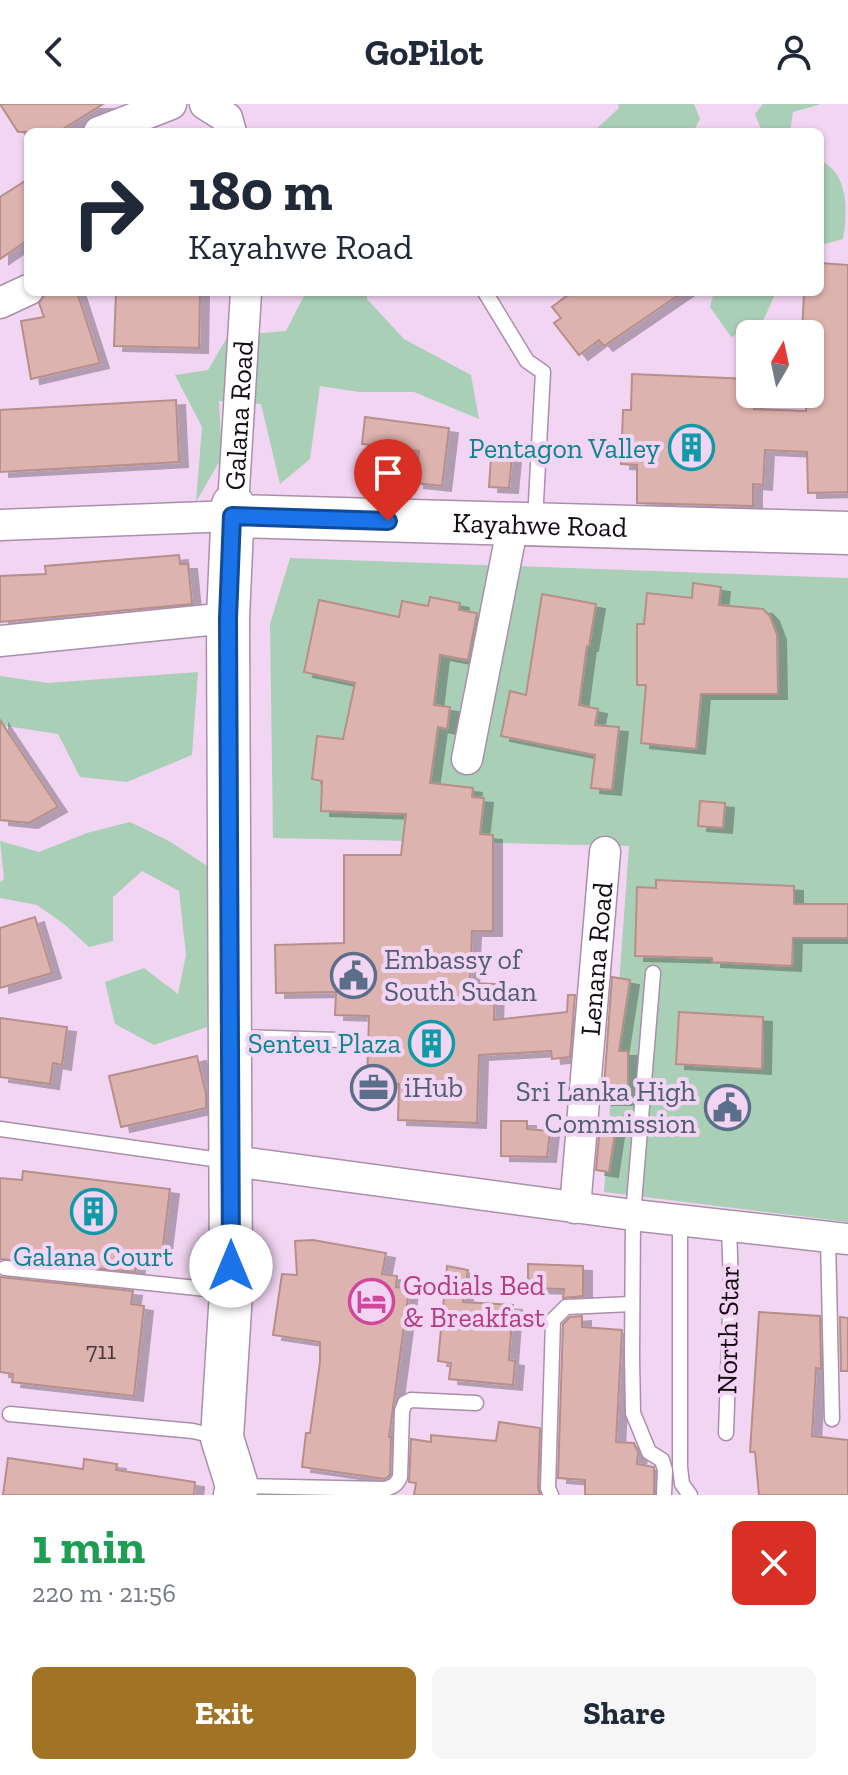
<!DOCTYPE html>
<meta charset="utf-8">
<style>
:root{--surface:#fff;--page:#f6f6f7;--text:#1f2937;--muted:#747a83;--accent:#a07424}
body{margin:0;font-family:"Zilla Slab",serif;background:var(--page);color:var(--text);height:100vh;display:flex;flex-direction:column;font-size:30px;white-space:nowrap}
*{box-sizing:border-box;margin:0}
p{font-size:26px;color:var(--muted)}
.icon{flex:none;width:44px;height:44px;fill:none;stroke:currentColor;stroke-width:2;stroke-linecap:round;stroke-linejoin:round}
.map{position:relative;height:1391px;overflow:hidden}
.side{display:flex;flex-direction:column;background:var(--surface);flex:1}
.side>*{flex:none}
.guide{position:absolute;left:24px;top:24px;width:800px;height:168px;border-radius:12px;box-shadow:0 2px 6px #0004;background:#fff;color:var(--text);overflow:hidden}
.needle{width:52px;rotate:9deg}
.tools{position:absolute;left:736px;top:216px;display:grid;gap:16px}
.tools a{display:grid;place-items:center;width:88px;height:88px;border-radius:12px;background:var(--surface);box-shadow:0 2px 6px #0004;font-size:40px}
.pin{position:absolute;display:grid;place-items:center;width:68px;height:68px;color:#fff;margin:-82px -34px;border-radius:50% 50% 50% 0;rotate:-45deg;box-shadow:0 0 8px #0007}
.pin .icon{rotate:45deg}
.me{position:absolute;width:88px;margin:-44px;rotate:0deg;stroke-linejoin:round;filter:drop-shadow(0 0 6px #0008)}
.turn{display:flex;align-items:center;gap:28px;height:168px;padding:0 32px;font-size:36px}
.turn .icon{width:104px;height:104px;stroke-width:2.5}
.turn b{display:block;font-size:56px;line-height:68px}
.round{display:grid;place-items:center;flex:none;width:84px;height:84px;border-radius:12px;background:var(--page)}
.overview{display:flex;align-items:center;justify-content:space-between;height:136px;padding:0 32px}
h1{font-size:48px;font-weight:700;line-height:60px;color:#1e9e55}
.cta{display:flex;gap:16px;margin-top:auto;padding:16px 32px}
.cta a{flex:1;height:92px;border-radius:12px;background:var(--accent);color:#fff;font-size:32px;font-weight:700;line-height:92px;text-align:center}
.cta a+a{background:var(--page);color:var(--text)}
header{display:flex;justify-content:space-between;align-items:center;height:104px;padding:0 32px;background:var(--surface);font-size:36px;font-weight:700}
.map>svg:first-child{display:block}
.green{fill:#aacfb7}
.building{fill:#ddb3af;stroke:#b68e8a;stroke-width:2;filter:url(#shadow)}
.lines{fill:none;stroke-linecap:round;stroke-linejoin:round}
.service-casing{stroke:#aa8faa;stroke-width:17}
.minor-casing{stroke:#aa8faa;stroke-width:33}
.secondary-casing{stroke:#aa8faa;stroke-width:45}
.service{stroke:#fff;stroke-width:14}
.minor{stroke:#fff;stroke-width:30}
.secondary{stroke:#fff;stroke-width:42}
.route-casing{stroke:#114b97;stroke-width:20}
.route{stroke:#1a73e8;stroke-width:14}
.labels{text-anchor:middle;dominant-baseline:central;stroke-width:8;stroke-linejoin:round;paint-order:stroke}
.number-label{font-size:24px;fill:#46343b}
.street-label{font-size:28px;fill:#140a14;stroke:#f2d5f2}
.culture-label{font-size:28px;fill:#0d838f;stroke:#f2d5f2;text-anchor:end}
.service-label{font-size:28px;fill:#4e5e75;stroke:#f2d5f2;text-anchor:start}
.hotel-label{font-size:28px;fill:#b23c85;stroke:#f2d5f2;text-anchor:start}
</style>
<header><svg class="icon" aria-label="back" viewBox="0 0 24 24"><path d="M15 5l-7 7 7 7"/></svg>GoPilot<svg class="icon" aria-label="person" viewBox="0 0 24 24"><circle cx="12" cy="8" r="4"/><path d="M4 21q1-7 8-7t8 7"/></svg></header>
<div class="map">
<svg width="848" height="1391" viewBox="0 0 848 1391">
<defs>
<filter id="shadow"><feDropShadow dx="9" dy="5" stdDeviation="0" flood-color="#0004"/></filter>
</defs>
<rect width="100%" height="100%" fill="#f2d5f2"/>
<!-- green -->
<g class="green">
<path d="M618 0H694L700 15 693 28H593L619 4Z"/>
<path d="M763 0H821L793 8 790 28H762L755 10Z"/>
<path d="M820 57C848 68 848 106 843 135L820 141Z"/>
<path d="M306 188H367V195L404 235 471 271 479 315 414 288H359L320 282 310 355 280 380 261 300 219 297 222 353 196 398 202 323 175 271 208 266 228 232 286 227Z"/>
<path d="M714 188H776L764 215 731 233 710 203Z"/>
<path d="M290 454 848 474V1118L604 1088 629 742 273 734 270 520Z"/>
<path d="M198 568 192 651 127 678 80 673 58 630 0 621V572L48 579Z"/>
<path d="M130 718 169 737 215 767 207 923 154 941 115 920 105 878 144 864 178 890 186 851 179 787 142 767 113 793V837L89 843 64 820 37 801 0 794V778L4 775 0 737 39 748 87 729Z"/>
</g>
<!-- building -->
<g class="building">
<path d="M0 0H103L58 28H18Z"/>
<path d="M28 75V136L0 155V93Z"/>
<path d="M820 159 848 161V388L808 389 807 348 765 346 763 381 753 380V402L637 399V361L621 360 623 306H631L632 270 750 275V290H755L754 305 806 307V290H810V230H802L804 188H820Z"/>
<path d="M46 188H77L100 259 31 275 21 217 44 213 39 199Z"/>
<path d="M116 188H200L199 244 114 242Z"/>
<path d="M572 188H683L604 242 599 236 579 251 554 219 561 214 552 203Z"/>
<path d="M176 296 179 358 0 368V306Z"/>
<path d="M365 313 449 324 442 382 415 379 419 347 362 340Z"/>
<path d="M492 340 513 342 509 384 489 383Z"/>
<path d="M179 451 180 460H188L192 500 0 518V472L46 470 45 462Z"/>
<path d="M693 479 721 483 719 501 763 505 770 512 777 531 778 590H701L696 645 641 639 646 581H637V520H644L647 489 692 494Z"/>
<path d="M542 490 596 500 589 542H587L579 601 598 605 595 621 619 623 612 686 591 684 595 651 501 632 510 587 526 591Z"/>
<path d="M430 493 460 499 459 506 477 509 468 556 440 551 434 601 450 603 447 625 438 623 430 679 473 684 472 693 484 694 480 730 493 731V827H472L470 879 495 880 494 916 567 908 568 891H575L570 953 552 955 551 947 479 951 477 1019 398 1016 399 980 367 979 369 912 335 911 336 888 276 889 275 841 344 839V751H401L406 710 321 707 322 677 312 675 317 632 343 635 355 579 304 568 319 496 399 513 402 497 428 502Z"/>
<path d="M0 616 58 703 29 719 0 716Z"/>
<path d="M700 697 725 699 723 724 698 722Z"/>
<path d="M656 776 794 782V800H848V834H793L792 862 712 858V854L635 852 637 783 656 784Z"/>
<path d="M35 813 52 869 0 884V824Z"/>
<path d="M612 873 630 876 619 947H628V996H603Z"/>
<path d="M679 908 763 913 762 965 676 960Z"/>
<path d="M0 914 67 923 62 961 53 959 50 980 0 973Z"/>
<path d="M197 952 206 990V1004L121 1023 109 972Z"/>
<path d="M501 1017H527V1025L550 1027 547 1053 501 1052Z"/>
<path d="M600 1020 616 1022 609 1068 596 1066Z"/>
<path d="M23 1067 170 1085 162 1150 138 1147 135 1168 0 1155V1074L22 1076Z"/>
<path d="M313 1136 386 1149 382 1170 397 1172 396 1183 409 1185 389 1333H391L390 1371 385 1375 302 1363 306 1329H310L320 1258V1238L273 1231 282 1170 297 1171 295 1137Z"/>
<path d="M528 1160 583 1162V1192L563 1194 564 1185 528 1184Z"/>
<path d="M447 1162 468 1166 463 1198 513 1201 509 1256 515 1257 513 1281 449 1275 451 1259 438 1257Z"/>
<path d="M0 1173 133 1187 131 1200 144 1202 134 1292 12 1278 13 1270 0 1268Z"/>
<path d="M759 1208 820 1212 821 1265 816 1264 812 1332 848 1336V1391H759L755 1348H750Z"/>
<path d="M582 1212V1223L622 1226 616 1338 634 1339 638 1348 637 1360 654 1363V1391H585V1376L558 1374 563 1220 570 1213Z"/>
<path d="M840 1213 848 1214V1267H841Z"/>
<path d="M499 1318 540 1324 538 1384 540 1391H414L416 1379 409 1378 411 1335 431 1338V1331L496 1337Z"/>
<path d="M8 1354 83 1365 84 1355 117 1360 116 1366 195 1378 194 1391H3Z"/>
</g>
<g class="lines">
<defs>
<g id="service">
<path d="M485 188 527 257 543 268 535 416"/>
<path d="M653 869 633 1111 632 1253 633 1309 649 1348 662 1356 665 1366 664 1391"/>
<path d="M232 933 339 936"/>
<path d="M0 1025 227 1057"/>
<path d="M680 1117V1363L682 1380 690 1391"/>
<path d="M828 1133 832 1315"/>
<path d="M5 1164 226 1187"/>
<path d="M10 1310 193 1327 218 1333"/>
<path d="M726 1329 731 1180 729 1123"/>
<path d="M241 1382 385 1385C392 1383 397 1381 400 1373L402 1307 405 1299 411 1296 476 1299"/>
<path d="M551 1391 548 1384 553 1216 566 1203 632 1200"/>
</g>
<g id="minor">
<path d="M205 0 227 14 231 28"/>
<path d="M99 28 171 0"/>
<path d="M0 199 28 186"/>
<path id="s1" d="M233 401 246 188"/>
<path d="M0 421 232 412"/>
<path d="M0 537 228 514"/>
<path d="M467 655 513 420"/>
<path d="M232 1057 633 1111 848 1135"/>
<path id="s2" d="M575 1104 605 748"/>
</g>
<g id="secondary">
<path d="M233 401 228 514 231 1188 222 1334 237 1382 235 1391"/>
<path id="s3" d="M232 412 848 429"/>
</g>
</defs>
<!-- service casing -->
<use href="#service" class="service-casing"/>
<!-- minor casing -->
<use href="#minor" class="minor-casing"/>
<!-- secondary casing -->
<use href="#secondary" class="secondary-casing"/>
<!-- service -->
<use href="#service" class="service"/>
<!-- minor -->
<use href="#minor" class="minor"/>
<!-- secondary -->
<use href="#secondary" class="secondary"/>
</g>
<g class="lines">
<defs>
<path id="route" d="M231 1162 228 514 232 412 388 417"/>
</defs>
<!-- route casing -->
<use href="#route" class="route-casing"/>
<!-- route -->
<use href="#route" class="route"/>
</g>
<!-- icons -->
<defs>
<symbol id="building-ring" viewBox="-11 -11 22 22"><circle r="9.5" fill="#f2d5f2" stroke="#0f9aa8" stroke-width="1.5"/><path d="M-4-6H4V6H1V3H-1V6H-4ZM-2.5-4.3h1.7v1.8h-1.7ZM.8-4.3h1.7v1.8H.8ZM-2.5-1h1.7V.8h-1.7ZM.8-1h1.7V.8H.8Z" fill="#0f9aa8"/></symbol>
<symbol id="civic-ring" viewBox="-11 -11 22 22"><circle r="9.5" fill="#f2d5f2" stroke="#5c6f8a" stroke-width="1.5"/><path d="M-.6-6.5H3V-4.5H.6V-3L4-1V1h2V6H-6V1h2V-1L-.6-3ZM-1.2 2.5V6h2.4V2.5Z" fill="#5c6f8a"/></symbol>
<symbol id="office-ring" viewBox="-11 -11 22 22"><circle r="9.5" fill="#f2d5f2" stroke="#5c6f8a" stroke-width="1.5"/><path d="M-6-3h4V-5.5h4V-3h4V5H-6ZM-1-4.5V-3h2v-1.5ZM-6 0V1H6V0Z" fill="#5c6f8a"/></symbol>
<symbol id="hotel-ring" viewBox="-11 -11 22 22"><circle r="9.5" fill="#f2d5f2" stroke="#d1479c" stroke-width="1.5"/><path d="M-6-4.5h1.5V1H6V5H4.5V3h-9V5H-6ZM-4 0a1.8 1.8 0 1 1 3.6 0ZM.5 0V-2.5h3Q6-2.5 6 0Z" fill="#d1479c"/></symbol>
</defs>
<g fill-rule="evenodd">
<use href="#building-ring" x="666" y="318" width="51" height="51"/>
<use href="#civic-ring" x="328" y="846" width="51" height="51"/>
<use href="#building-ring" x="406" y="914" width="51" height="51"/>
<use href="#office-ring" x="348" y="958" width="51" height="51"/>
<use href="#civic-ring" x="702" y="978" width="51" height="51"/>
<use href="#building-ring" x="68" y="1082" width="51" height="51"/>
<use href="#hotel-ring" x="346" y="1172" width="51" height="51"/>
</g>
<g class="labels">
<!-- number labels -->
<g class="number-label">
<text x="101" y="1246">711</text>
</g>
<!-- street labels -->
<g class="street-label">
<text stroke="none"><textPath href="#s1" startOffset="90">Galana Road</textPath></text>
<text stroke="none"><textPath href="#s3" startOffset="308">Kayahwe Road</textPath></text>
<text stroke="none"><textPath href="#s2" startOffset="250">Lenana Road</textPath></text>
<text transform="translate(728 1226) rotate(-89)">North Star</text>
</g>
<!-- culture labels -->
<g class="culture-label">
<text x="660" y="344">Pentagon Valley</text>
<text x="401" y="939">Senteu Plaza</text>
<text x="93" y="1152" text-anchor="middle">Galana Court</text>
</g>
<!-- service labels -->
<g class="service-label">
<text x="384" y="855">Embassy of<tspan x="384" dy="32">South Sudan</tspan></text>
<text x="404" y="983">iHub</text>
<text x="696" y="987" text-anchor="end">Sri Lanka High<tspan x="696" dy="32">Commission</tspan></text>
</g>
<!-- hotel labels -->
<g class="hotel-label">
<text x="403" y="1181">Godials Bed<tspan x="403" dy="32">&amp; Breakfast</tspan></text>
</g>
</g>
</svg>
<div class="tools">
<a><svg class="needle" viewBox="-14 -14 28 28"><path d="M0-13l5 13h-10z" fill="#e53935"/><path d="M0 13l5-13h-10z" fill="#747a83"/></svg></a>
</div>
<div class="pin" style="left:388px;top:417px;background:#d93025"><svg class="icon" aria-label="arrive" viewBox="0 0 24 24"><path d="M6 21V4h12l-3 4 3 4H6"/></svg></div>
<svg class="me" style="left:231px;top:1162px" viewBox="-20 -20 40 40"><circle r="19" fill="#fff"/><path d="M0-13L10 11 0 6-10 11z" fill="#1a73e8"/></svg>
<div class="guide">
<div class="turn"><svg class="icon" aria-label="right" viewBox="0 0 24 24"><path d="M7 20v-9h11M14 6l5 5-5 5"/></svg><div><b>180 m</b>Kayahwe Road</div></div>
</div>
</div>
<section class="side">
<div class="overview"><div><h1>1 min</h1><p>220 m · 21:56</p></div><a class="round" style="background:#d93025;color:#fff"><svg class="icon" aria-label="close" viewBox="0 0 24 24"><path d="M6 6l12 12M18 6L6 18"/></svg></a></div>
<div class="cta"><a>Exit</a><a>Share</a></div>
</section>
